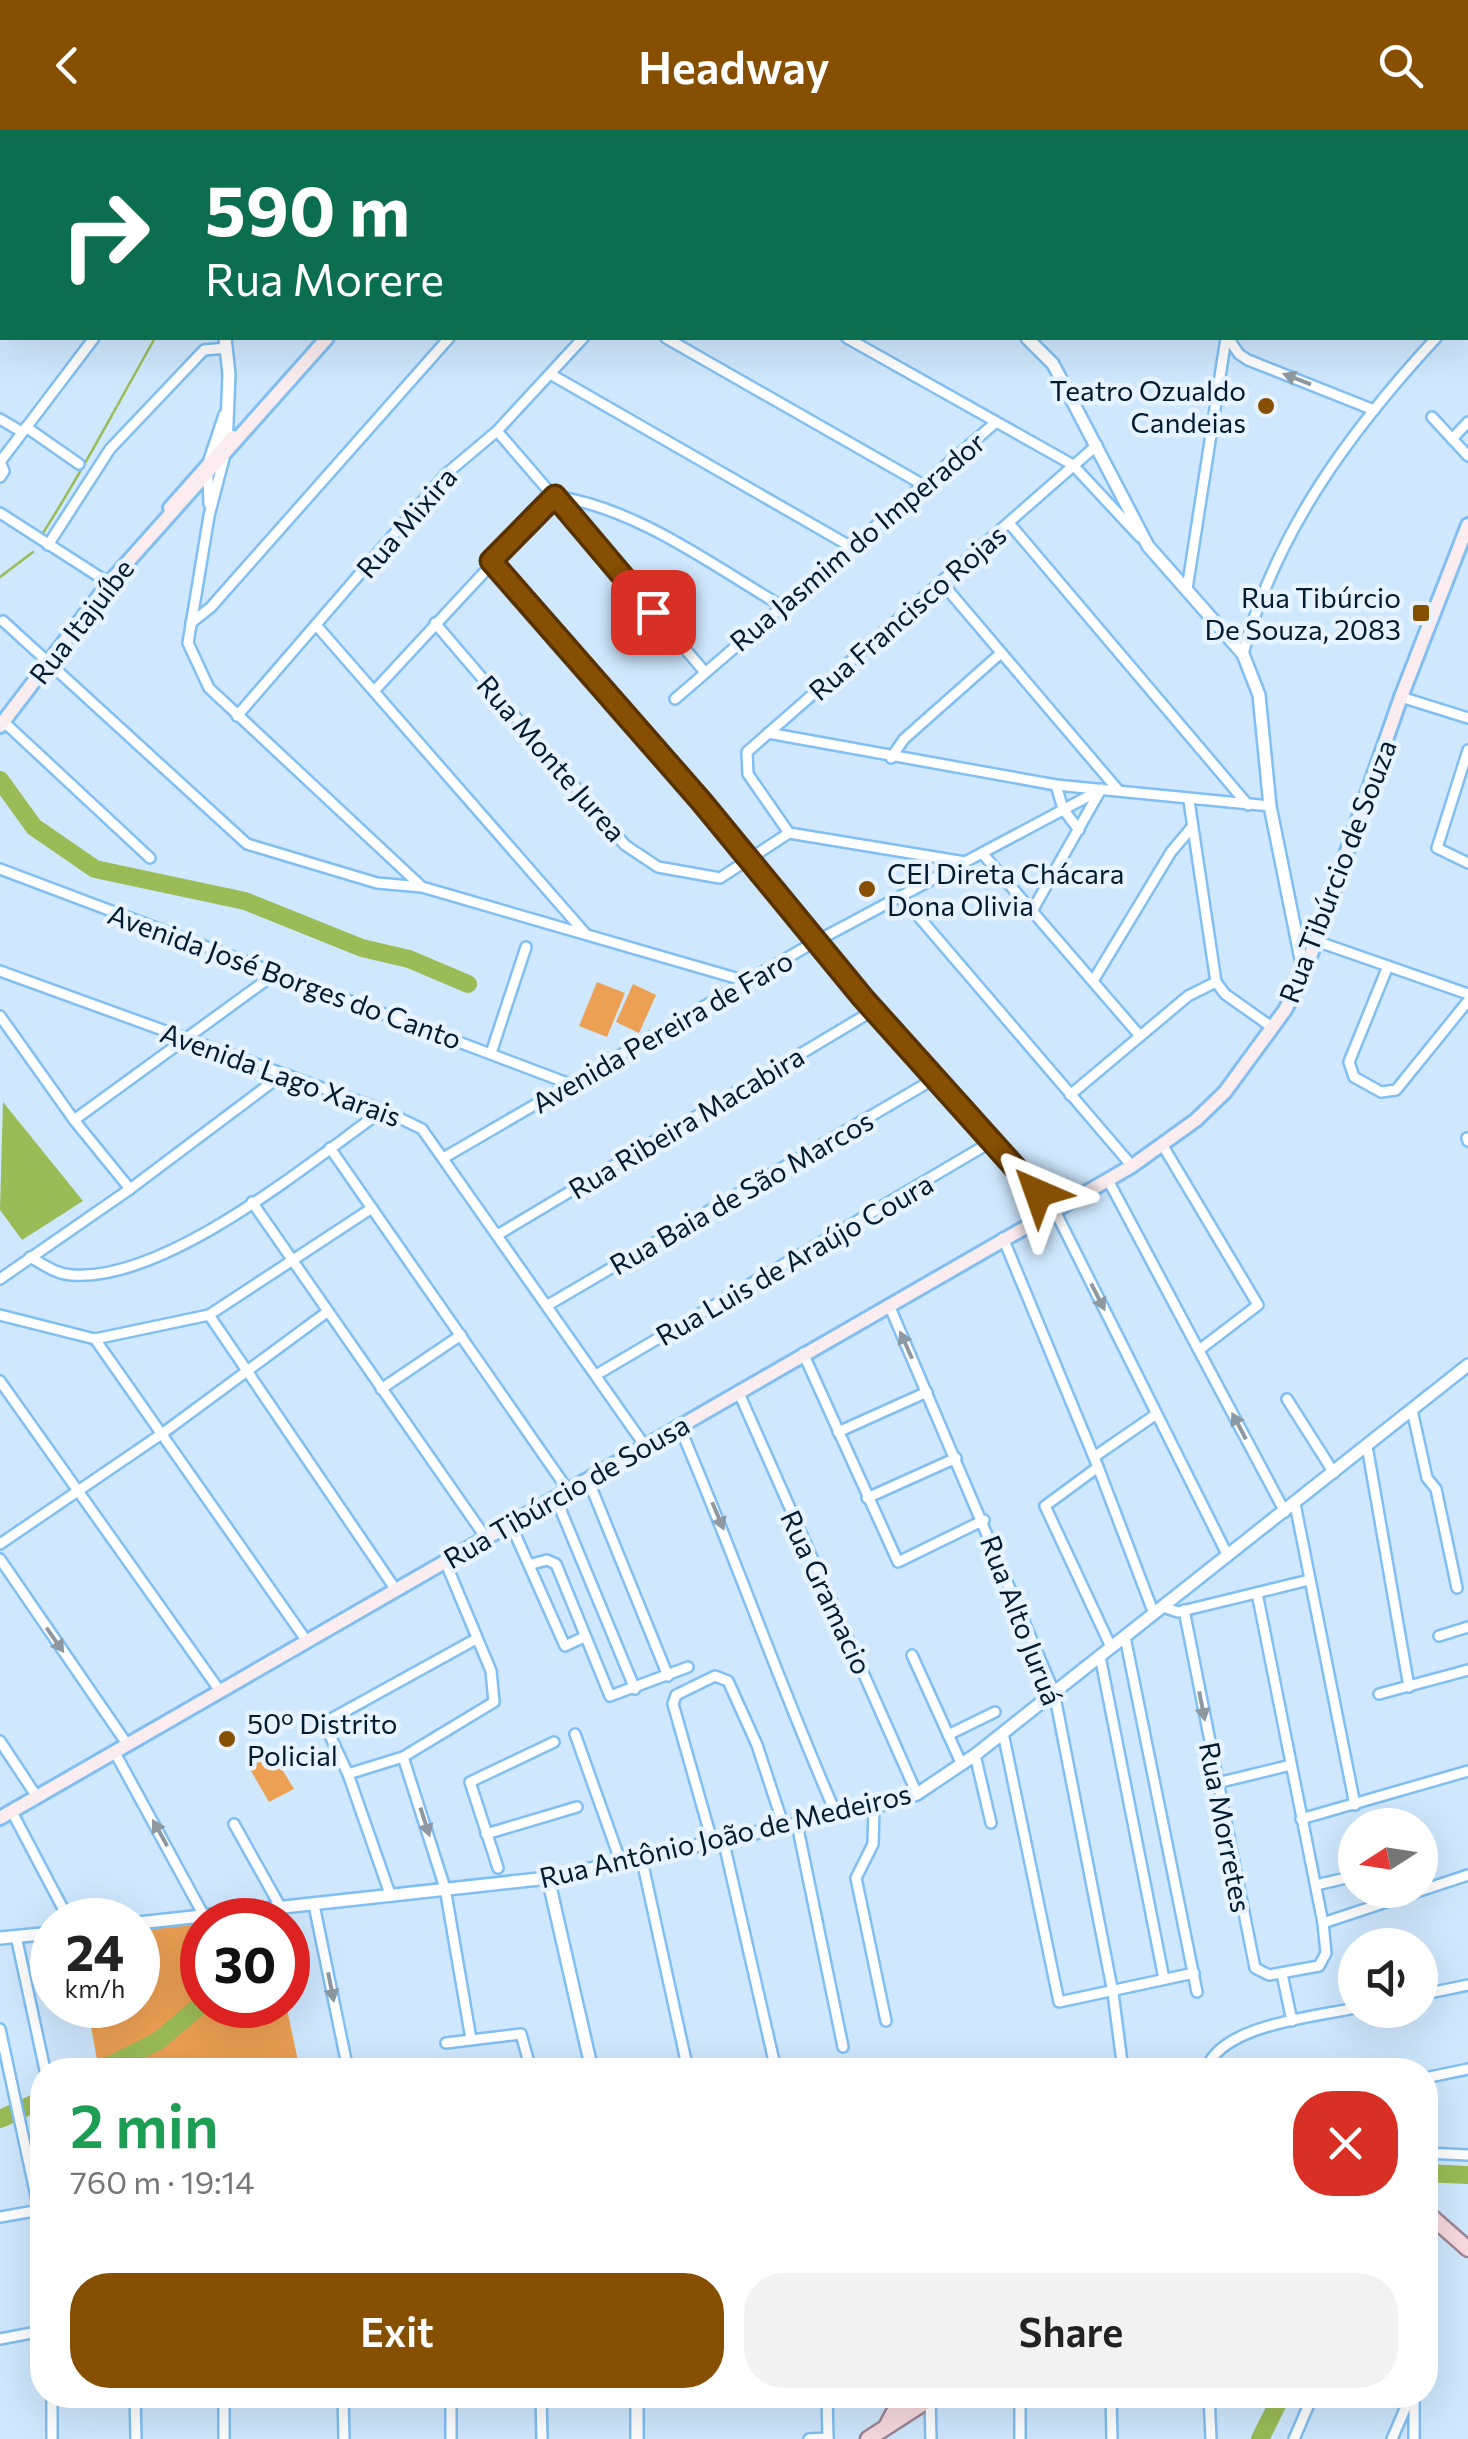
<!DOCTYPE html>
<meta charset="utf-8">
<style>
:root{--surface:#fff;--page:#f2f2f2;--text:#222;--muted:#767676;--accent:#874f02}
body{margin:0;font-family:Commissioner,sans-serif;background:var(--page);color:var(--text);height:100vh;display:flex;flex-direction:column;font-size:38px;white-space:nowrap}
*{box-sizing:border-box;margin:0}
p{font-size:32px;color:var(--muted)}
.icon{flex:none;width:55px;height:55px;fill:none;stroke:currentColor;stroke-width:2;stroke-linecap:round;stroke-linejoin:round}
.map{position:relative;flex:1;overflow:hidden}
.sheet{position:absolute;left:30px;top:1928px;width:1408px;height:350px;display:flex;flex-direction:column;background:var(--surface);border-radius:40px;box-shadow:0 10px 40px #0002}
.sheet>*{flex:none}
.top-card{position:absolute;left:0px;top:0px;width:1470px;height:210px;box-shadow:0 10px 40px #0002;background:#0b6e4f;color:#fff;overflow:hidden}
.needle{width:65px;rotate:258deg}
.fabs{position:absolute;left:1338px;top:1678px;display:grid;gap:20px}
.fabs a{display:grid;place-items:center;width:100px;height:100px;border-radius:50%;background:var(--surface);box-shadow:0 10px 40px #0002;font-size:50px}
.speed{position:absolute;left:30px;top:1768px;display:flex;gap:20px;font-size:50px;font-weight:700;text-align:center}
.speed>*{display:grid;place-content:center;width:130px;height:130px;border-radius:50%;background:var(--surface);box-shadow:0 10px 40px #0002;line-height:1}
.speed small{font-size:25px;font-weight:400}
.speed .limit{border:15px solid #d22;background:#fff;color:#111}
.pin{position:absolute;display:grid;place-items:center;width:85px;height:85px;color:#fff;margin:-42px;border-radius:20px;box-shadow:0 5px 15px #0006}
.me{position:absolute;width:110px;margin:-55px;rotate:317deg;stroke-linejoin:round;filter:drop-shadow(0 0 8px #0008)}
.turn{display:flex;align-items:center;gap:35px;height:210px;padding:0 40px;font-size:45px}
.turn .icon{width:130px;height:130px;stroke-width:2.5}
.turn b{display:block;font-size:70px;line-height:85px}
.round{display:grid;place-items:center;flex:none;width:105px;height:105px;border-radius:40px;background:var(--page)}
.summary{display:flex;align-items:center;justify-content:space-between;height:170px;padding:0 40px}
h1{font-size:60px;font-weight:600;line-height:75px;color:#1e9e55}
.button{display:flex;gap:20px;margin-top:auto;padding:20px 40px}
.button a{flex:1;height:115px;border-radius:40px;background:var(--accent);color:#fff;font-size:40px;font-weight:600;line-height:115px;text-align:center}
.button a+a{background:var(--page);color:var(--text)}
header{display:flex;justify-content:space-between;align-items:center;height:130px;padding:0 40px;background:var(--accent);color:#fff;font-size:45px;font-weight:600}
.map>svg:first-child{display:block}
.green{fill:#eca053}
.water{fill:#9bbb56}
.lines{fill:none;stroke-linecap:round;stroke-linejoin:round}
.stream{stroke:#9bbb56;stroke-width:2.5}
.river{stroke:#9bbb56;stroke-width:18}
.minor-casing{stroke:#7fbff3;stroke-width:14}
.tertiary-casing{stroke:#7fbff3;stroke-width:16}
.secondary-casing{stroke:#7fbff3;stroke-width:18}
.primary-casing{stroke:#9d8693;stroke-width:19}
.minor{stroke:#fff;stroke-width:9}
.tertiary{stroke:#fff;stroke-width:11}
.secondary{stroke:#fbecef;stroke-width:12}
.primary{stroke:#f7d9df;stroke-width:14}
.oneway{fill:#8d98a1}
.route-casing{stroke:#583301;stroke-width:25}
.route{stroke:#874f02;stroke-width:18}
.poi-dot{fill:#874f02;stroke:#e7f4ff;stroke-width:4}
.labels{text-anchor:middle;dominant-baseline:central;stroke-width:9;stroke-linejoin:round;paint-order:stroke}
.poi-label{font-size:28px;fill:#021b2e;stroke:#e7f4ff;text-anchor:end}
.street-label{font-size:28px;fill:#021b2e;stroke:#e7f4ff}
</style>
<header><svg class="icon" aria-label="back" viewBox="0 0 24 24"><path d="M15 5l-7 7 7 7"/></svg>Headway<svg class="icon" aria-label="search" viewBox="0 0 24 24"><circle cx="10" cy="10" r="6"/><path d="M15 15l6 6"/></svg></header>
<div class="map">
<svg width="1468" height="2309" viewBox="0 0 1468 2309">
<rect width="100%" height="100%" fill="#cfe8fe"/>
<!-- green -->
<g class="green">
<path d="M597 852 625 863 607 907 579 896Z"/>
<path d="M633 854 656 865 639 903 616 892Z"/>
<path d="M271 1621 294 1659 269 1672 247 1634Z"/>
<path d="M202 1794V1875H286L300 1940H99L87 1875H138V1800Z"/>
</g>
<!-- water -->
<path class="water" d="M3 972 83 1071 22 1110 0 1080Z"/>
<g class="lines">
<!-- stream -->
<g class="stream">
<path d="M331 2 333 0"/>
<path d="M43 403C84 339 118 273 155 208"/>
<path d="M0 447 33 422"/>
</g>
<!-- river -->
<g class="river">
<path d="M0 650 34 697 95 739 245 771 362 818 409 829 468 854"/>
<path d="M100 1940 158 1911 202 1874"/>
<path d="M0 1989 42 1970"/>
<path d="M1425 2043 1468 2045"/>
<path d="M1260 2309 1282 2265"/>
</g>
<defs>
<g id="minor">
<path d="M169 0 173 2"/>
<path d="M733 0 735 2"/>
<path d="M838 0 842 2"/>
<path d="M1056 0 1063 2"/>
<path d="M1402 0 1407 2"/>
<path d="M221 2 223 0"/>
<path d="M306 2 309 0"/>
<path d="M346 2 348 0"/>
<path d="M487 2V0"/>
<path d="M781 2 785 0"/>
<path d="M1334 2 1336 0"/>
<path d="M1468 29V30"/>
<path d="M0 98 2 100"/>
<path d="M1468 173V172"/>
<path d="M0 186 2 183"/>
<path d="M666 208 920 353"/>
<path d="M847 208 1073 335 1140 407"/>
<path d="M1228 208 1239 224 1248 230 1374 280"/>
<path d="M552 245 848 415"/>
<path d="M1432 287 1468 326"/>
<path d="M0 289 22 302"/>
<path d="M26 297 79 334"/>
<path d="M497 301 704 541"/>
<path d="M1452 309 1468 292"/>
<path d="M224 328 209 386 188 513 209 558 422 757 746 851"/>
<path d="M208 346 209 374"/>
<path d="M0 347 4 341 0 332 94 208"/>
<path d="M555 366C638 379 709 433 780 475"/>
<path d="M0 383 109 453"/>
<path d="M1009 393 1248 675"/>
<path d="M48 415 110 319 204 220 227 218"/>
<path d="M491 431 701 671 863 868 1054 1079 1228 1426"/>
<path d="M942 453 1118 660"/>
<path d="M1187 459 1226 208"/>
<path d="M3 491 247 714 377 753 422 757"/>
<path d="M191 493 211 477 449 208"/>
<path d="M435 493 625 715 658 737 720 748 789 703 965 732"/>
<path d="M316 495 584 802"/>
<path d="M1243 524C1276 401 1351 300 1436 208"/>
<path d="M374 561 555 366"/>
<path d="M1401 567 1468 588"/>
<path d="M675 569 995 293"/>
<path d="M237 586 446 344 497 301 583 208"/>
<path d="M4 592 150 728"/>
<path d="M768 603 1056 655 1270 676"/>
<path d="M1468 620 1437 718 1468 733"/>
<path d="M891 628 904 609 1001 523"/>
<path d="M1056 655 1063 679 1079 700"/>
<path d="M1189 671 1216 852 1225 864 1273 898"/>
<path d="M789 703 748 644 747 622 1097 315"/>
<path d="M982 723 1140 906"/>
<path d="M0 739 570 954"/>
<path d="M901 766 1132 1036"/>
<path d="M1032 781 1100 661"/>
<path d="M1316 811 1468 864"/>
<path d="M1388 836 1349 932 1354 947 1381 962 1396 960 1468 871"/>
<path d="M0 841 383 980 422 999 645 1316"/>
<path d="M1093 851 1171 722 1192 697"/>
<path d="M0 886 74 990 130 1059"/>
<path d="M491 923 526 817"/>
<path d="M1070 965 1188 866 1216 852"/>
<path d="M74 990 276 843"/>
<path d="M1467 1008 1468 1011"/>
<path d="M1163 1016 1258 1175 1199 1220"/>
<path d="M330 1018 570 1363"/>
<path d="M445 1027 811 814 1102 659"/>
<path d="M1108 1050 1285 1382"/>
<path d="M252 1072 486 1408"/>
<path d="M499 1104 874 880"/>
<path d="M1003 1108 1098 1337 1154 1484"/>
<path d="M30 1127C44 1135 56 1144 72 1145 166 1152 309 1033 383 980"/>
<path d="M0 1149 130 1059 283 944"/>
<path d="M548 1175 934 949"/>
<path d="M889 1175 1054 1562 1113 1863 1123 1940"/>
<path d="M0 1185 95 1209 209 1185 372 1078"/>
<path d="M209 1185 396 1460"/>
<path d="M95 1209 306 1510"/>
<path d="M803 1223 898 1432 984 1390"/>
<path d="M596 1245 991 1012"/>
<path d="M0 1251 220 1561"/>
<path d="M381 1259 461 1205"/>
<path d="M738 1261 917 1664"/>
<path d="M1287 1269 1334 1343"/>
<path d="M1412 1280 1427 1348 1436 1359 1457 1458"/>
<path d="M679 1296C735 1425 780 1557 837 1686"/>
<path d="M838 1302 927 1262"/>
<path d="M1367 1316 1409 1557"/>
<path d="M1094 1327 1155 1285"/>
<path d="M1098 1337 1045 1376 1111 1517"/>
<path d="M589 1352 668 1546"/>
<path d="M867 1368 956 1328"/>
<path d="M557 1371 635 1559"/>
<path d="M1295 1374 1355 1675"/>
<path d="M511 1395 565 1516 584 1507"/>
<path d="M0 1414 163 1303 327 1182"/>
<path d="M0 1429 127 1614"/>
<path d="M532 1434 547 1430 556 1434 610 1566 688 1537"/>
<path d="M1163 1477 1178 1482 1309 1450"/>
<path d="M1184 1480 1255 1838 1269 1845 1319 1836 1326 1823 1323 1793 1257 1463"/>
<path d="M1439 1506 1468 1497"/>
<path d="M1125 1507 1197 1862"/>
<path d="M912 1525 962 1635"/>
<path d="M1100 1526 1164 1849"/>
<path d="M1379 1564 1468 1540"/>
<path d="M1003 1603 1059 1872 1194 1843"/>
<path d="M575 1604 620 1730"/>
<path d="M948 1605 995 1582"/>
<path d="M0 1611 37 1667"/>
<path d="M114 1621 204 1786"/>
<path d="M975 1625 991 1693"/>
<path d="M403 1627 445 1758 471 1909"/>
<path d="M348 1644 403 1627 494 1572 491 1541 445 1431"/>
<path d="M1217 1653 1291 1635"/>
<path d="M874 1677 873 1714 856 1748 886 1891"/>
<path d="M12 1682 69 1790"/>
<path d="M1301 1689 1468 1641"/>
<path d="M234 1694 281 1778"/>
<path d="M797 1694 843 1917"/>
<path d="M486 1704 577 1677"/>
<path d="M723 1709 776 1940"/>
<path d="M712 1711 673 1574 676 1565 715 1546 728 1551 757 1615 784 1697"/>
<path d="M641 1726 688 1940"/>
<path d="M498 1738 470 1652 554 1612"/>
<path d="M1316 1755 1355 1746"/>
<path d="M390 1764 348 1644 326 1597 331 1589 476 1509"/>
<path d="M314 1775 348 1940"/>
<path d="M1323 1793 1468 1745"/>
<path d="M16 1806 45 1940"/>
<path d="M1282 1844 1292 1891"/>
<path d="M1420 1865 1468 1855"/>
<path d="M0 1899 42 2094"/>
<path d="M446 1913 521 1904 531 1940"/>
<path d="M1107 1940 1124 1936"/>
<path d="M1206 1940C1220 1895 1314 1887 1355 1878"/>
<path d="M1425 1948 1468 1939"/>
<path d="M1425 2023 1468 2025"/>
<path d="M0 2087 40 2080"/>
<path d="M0 2209 42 2201"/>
<path d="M52 2265V2309"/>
<path d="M135 2265 136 2309"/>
<path d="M224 2265V2309"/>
<path d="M343 2265 344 2309"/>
<path d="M451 2265V2309"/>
<path d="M541 2265 542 2309"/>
<path d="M827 2265 828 2309"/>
<path d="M1020 2265V2309"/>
<path d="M1111 2265 1112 2309"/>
<path d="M1209 2265 1211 2309"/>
<path d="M1414 2265V2309"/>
<path d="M930 2268 931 2309"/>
<path d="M809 2309 828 2308"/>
<path d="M1294 2309 1313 2265"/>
<path d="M1392 2309 1411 2265"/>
</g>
<g id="tertiary">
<path d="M20 0 23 2"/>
<path d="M586 0 601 2"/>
<path d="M225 208 229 244 226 318"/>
<path d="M1027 208 1053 234 1148 416 1243 524 1259 565 1270 676 1304 844"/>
<path d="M209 333 225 285"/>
<path d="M548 1748 592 1940"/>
<path d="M138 1793 548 1748 874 1677 917 1664 975 1625 1468 1235"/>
<path d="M0 1808 52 1803"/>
<path d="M637 2265V2309"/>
</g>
<g id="secondary">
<path d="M522 2 525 0"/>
<path d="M170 378 233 307"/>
<path d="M0 596 109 453 327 208"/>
<path d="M0 1688 1132 1036 1196 990 1225 962 1285 880 1304 844 1401 567 1468 395"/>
</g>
<g id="primary">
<path d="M1425 2081 1468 2119"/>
<path d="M887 2295 903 2265"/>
<path d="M868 2309 936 2265"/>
</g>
</defs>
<!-- minor casing -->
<use href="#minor" class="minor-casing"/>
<!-- tertiary casing -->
<use href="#tertiary" class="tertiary-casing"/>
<!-- secondary casing -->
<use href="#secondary" class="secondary-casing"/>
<!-- primary casing -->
<use href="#primary" class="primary-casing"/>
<!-- minor -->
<use href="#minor" class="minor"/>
<!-- tertiary -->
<use href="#tertiary" class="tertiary"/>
<!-- secondary -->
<use href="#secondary" class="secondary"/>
<!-- primary -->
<use href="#primary" class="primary"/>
</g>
<!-- one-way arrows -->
<defs><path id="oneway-solid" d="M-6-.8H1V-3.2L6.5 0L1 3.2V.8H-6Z" transform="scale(2.5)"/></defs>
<g class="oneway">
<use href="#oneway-solid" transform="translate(1297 249) rotate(-159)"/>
<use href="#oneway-solid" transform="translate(1098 1167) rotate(63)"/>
<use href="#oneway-solid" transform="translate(906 1215) rotate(-114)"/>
<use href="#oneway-solid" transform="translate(1239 1296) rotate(-118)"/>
<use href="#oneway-solid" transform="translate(718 1386) rotate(67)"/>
<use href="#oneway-solid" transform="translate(55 1510) rotate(55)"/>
<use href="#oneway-solid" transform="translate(1202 1576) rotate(79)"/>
<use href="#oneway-solid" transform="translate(425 1692) rotate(72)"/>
<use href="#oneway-solid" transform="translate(160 1703) rotate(-119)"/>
<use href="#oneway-solid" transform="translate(331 1857) rotate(79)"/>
</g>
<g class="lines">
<defs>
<path id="route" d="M653 482 555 366 491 431 701 671 863 868 1038 1063"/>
</defs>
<!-- route casing -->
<use href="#route" class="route-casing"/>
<!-- route -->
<use href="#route" class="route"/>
</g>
<!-- markers -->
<g class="poi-dot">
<circle cx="1266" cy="276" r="10"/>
<rect x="1411" y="473" width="20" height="20" rx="5"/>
<circle cx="867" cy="759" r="10"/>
<circle cx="227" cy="1609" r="10"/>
</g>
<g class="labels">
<!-- poi labels -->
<g class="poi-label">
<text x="1246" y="260">Teatro Ozualdo<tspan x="1246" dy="32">Candeias</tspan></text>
<text x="1401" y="467">Rua Tibúrcio<tspan x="1401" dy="32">De Souza, 2083</tspan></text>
<text x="887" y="743" text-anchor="start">CEI Direta Chácara<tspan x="887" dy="32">Dona Olivia</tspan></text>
<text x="247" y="1593" text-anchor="start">50º Distrito<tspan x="247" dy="32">Policial</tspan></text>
</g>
<!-- street labels -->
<g class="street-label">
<text transform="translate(406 392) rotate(-49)">Rua Mixira</text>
<text transform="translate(857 411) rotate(-40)">Rua Jasmim do Imperador</text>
<text transform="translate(907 482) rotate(-41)">Rua Francisco Rojas</text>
<text transform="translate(81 491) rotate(-52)">Rua Itajuíbe</text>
<text transform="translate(552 628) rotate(49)">Rua Monte Jurea</text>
<text transform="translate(1337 741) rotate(-69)">Rua Tibúrcio de Souza</text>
<text transform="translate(285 846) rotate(20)">Avenida José Borges do Canto</text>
<text transform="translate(662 901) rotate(-30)">Avenida Pereira de Faro</text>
<text transform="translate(281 944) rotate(20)">Avenida Lago Xarais</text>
<text transform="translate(686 992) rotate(-31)">Rua Ribeira Macabira</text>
<text transform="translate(741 1062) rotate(-30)">Rua Baia de São Marcos</text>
<text transform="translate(794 1129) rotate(-30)">Rua Luis de Araújo Coura</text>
<text transform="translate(566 1361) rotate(-30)">Rua Tibúrcio de Sousa</text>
<text transform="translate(827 1462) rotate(65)">Rua Gramacio</text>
<text transform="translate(1022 1490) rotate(69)">Rua Alto Juruá</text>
<text transform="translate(1226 1697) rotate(79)">Rua Morretes</text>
<text transform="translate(725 1705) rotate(-13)">Rua Antônio João de Medeiros</text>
</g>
</g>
</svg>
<div class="fabs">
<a><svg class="needle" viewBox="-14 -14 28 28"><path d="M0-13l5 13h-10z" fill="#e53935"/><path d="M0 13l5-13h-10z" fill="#767676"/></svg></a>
<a><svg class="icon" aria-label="sound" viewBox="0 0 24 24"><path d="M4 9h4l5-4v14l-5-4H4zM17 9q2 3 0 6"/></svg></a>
</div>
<div class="speed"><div>24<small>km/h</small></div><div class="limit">30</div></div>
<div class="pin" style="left:653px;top:482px;background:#d93025"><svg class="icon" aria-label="arrive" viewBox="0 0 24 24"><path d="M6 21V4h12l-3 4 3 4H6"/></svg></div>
<svg class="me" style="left:1038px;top:1063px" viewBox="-20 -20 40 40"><path d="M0-17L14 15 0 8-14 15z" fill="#874f02" stroke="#fff" stroke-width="4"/></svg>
<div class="top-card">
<div class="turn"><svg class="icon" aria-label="right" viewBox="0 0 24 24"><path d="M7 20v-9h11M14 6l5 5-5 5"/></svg><div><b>590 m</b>Rua Morere</div></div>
</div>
<section class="sheet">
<div class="summary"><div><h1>2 min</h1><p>760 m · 19:14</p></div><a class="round" style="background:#d93025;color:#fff"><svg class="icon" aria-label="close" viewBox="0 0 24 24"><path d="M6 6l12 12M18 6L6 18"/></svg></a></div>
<div class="button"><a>Exit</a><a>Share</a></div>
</section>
</div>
